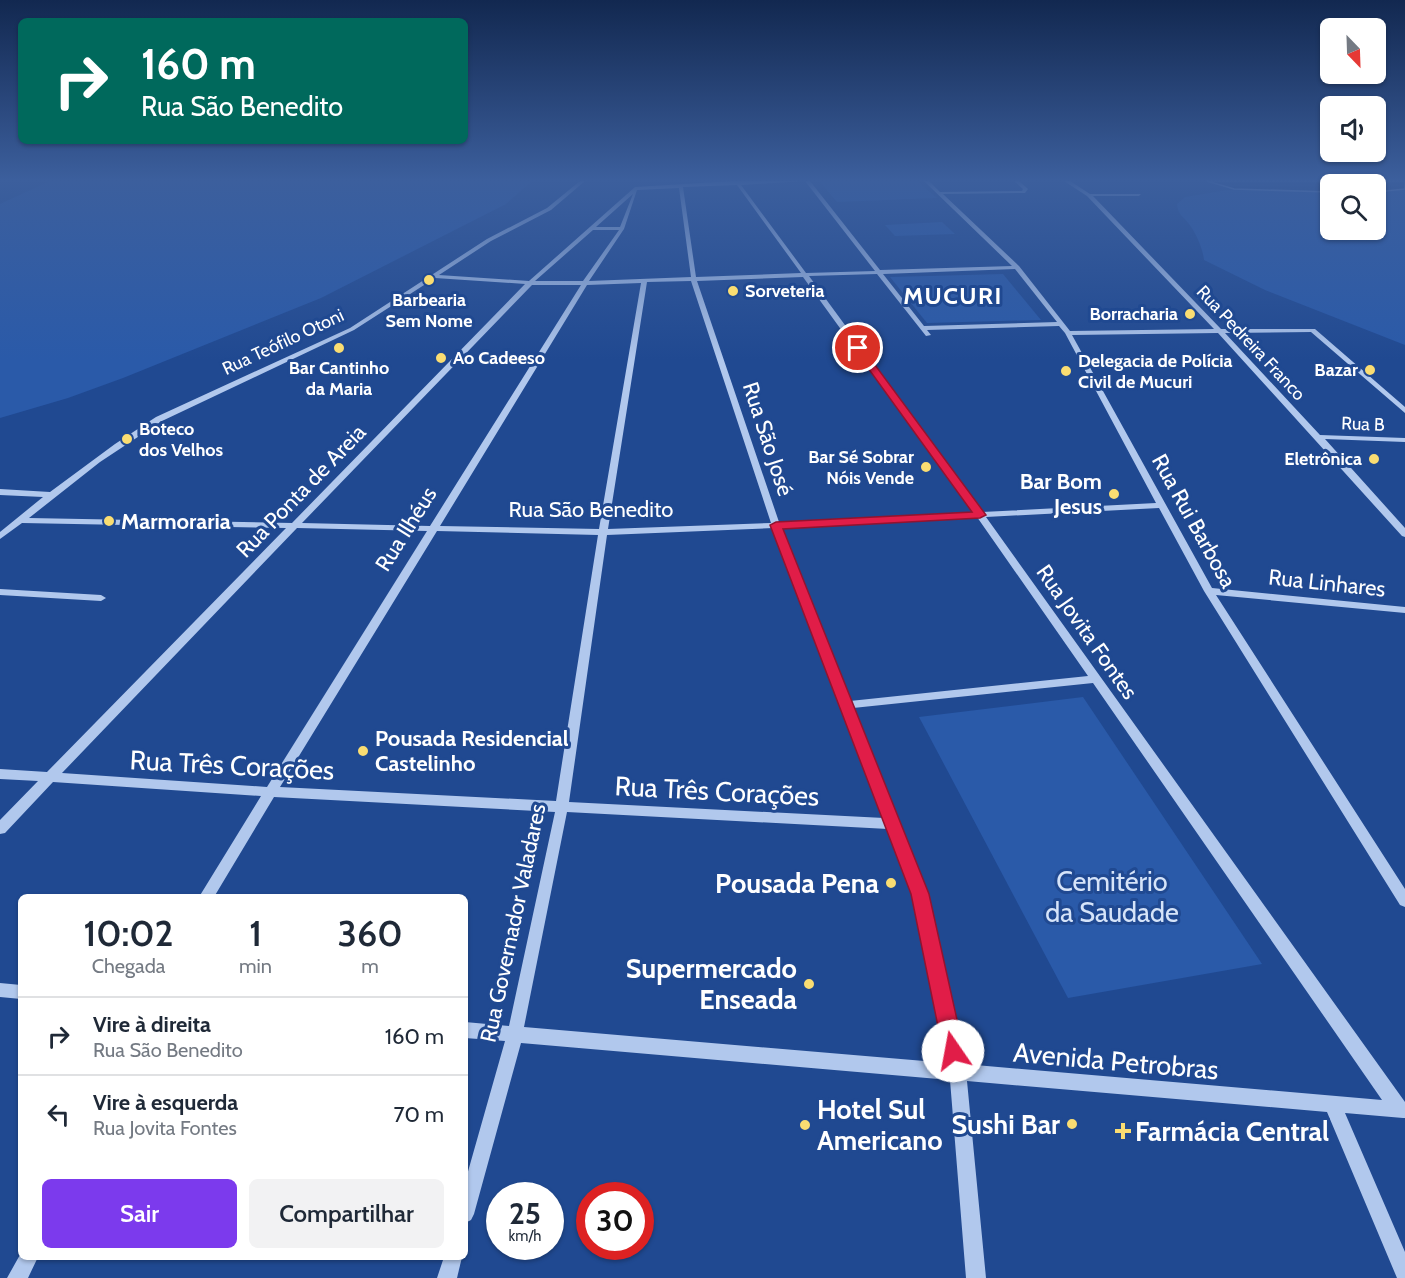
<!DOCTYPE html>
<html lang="pt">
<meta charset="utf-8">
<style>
:root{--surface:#fff;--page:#f2f2f3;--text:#1f2937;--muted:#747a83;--line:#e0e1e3;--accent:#7c3aed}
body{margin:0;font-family:Cabin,sans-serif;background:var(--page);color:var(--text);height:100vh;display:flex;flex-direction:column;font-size:22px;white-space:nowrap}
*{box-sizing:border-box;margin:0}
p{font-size:20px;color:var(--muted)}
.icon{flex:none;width:33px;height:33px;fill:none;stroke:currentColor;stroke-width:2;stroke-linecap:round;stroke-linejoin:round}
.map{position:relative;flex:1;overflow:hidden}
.sheet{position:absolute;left:18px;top:894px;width:450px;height:366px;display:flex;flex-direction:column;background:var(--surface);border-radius:9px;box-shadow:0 2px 4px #0004}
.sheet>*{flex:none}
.hud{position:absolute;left:18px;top:18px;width:450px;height:126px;border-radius:9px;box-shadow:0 2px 4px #0004;background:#00695c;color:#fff;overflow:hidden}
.needle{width:39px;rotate:157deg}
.buttons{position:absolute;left:1320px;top:18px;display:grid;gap:12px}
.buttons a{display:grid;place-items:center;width:66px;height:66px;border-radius:9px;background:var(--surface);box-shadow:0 2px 4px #0004;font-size:30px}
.speed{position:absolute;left:486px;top:1182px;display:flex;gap:12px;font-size:30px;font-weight:700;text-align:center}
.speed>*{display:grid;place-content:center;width:78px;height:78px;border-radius:50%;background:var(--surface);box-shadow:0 2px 4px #0004;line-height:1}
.speed small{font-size:15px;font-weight:400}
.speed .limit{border:9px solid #d22;background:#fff;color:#111}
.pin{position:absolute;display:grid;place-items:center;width:51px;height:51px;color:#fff;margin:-26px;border:3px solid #fff;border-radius:50%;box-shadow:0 2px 6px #0007}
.me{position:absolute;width:66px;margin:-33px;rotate:348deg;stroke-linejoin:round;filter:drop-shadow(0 0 4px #0008)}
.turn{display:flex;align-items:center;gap:21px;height:126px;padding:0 24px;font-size:27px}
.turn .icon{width:78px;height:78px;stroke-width:2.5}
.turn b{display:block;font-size:42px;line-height:51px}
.eta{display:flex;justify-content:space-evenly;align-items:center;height:102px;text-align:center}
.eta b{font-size:36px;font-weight:600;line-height:42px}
.primary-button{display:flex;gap:12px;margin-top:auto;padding:12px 24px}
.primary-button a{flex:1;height:69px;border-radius:9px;background:var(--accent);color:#fff;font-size:24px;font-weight:600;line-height:69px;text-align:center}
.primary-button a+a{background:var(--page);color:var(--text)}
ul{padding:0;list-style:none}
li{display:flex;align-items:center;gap:18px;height:78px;padding:0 24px;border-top:2px solid var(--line)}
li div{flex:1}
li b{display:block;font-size:22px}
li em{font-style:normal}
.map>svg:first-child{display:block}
.green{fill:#2a5aa9}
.water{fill:#163670;stroke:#a5c1ee;stroke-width:1.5}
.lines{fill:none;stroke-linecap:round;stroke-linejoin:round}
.minor{fill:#b1c8ed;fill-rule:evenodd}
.route{fill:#e11d48;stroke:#92132f;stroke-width:1.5}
.poi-dot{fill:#fadd72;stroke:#204991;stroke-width:2}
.labels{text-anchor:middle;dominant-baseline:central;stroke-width:6;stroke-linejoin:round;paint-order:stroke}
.far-poi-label{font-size:18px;font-weight:bold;fill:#fff;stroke:#204991;text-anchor:start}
.far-street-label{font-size:18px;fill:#fff;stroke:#204991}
.street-label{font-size:22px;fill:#fff;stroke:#204991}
.poi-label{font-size:22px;font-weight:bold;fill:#fff;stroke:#204991;text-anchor:start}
.far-district-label{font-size:24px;font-weight:bold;letter-spacing:1.5px;fill:#fff;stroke:#204991}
.near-street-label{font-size:27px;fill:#fff;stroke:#204991}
.near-park-label{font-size:27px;fill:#d6e4f9;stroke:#204991}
.near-poi-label{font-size:27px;font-weight:bold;fill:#fff;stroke:#204991;text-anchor:end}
</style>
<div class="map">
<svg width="1405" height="1278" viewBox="0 0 1405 1278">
<rect width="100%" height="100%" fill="#204991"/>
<!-- green -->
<g class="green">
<path d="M50 181H532L506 204 321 298 123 378 68 398 0 418V204Z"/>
<path d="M917 181 937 198 837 202 820 182Z"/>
<path d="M1234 189 1330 192V230H1376V192L1405 189V345L1265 290 1204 260C1203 249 1196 233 1189 224 1183 216 1178 215 1177 204L1185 197Z"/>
<path d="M942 222 955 234 895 236 885 225Z"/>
<path d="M1003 274 1041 320 927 323 890 277Z"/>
<path d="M1083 697 1262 964 1068 998 919 717Z"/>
</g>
<!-- water -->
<path class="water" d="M1207 181H1405V189L1376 192V184H1330V192L1234 189Z"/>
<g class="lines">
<!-- minor -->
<g class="minor">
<path d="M580 181H585L551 210 491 241 439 275 529 281 635 187 734 181H804L741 185 806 273 875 271 805 181H810L880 270 1012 266 924 181H929L940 192 1022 191 1023 189 1014 181H1019L1028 189 1025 193 943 194 1019 266 1070 331 1214 329 1087 196 1064 181H1070L1090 194H1141L1139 196H1093L1221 329H1315L1405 407V413L1311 332 1225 333 1320 435 1405 438V442L1325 439 1405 528V537L1402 536 1218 333 1072 335 1212 588 1405 607V613L1216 595 1405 889V907L1400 905 1204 591 1159 508 986 517 1405 1102V1118H1403L1345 1113 1405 1252V1278H1397L1327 1112 967 1081 986 1278H966L950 1080 521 1043 474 1214 471 1220 465 1223V1182L505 1041 465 1038V1022L509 1026 555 812 274 797 214 897H199L261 796 53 782 5 833 0 834V820L38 781 0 779V769L47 772 286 528 22 523 0 539V532L43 497 0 495V489L50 492 115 444 156 417 350 328 487 239 547 208ZM737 185 801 273 696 277 683 187ZM679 188 691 277 589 281 624 229 637 190ZM633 194 620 227H596ZM593 230H619L583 281H535ZM1015 269 1057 322 924 326 883 274ZM877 274 926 336 931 335 927 330 1059 326 1065 333 1156 503 982 512 809 276ZM803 277 973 512 779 522 697 281ZM435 278 525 284 292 523 29 518 100 462 162 421 354 330ZM691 281 771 523 608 529 647 282ZM641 283 599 529 440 526 587 285ZM532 285H581L430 526 302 523ZM977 517 1088 676 850 701 781 527ZM297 528 427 531 267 787 62 773ZM773 528 884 818 569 802 607 535ZM437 531 598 535 556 801 280 787ZM1093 683 1382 1100 964 1064 927 894 853 708ZM567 812 888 829 913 894 948 1063 524 1027Z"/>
<path d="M0 589 101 595 106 598 101 601 0 595Z"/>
<path d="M0 983 21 985V999L0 997Z"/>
<path d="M21 1253V1257H38L28 1278H7Z"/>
<path d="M444 1257H462L457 1278H437Z"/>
</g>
</g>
<!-- sky -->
<linearGradient id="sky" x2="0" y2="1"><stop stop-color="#122850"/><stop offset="0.5" stop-color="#3c5f9d"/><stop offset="1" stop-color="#3c5f9d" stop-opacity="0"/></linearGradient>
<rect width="1405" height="360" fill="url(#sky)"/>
<!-- route -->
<path class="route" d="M855 346H861L986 515 980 518 783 529 929 894 964 1051 960 1058 953 1062 946 1058 943 1051 911 894 770 525 776 522 972 512 855 350Z"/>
<!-- markers -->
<g class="poi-dot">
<circle cx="429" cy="280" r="6"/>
<circle cx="733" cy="291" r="6"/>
<circle cx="1190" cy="314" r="6"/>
<circle cx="339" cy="348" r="6"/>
<circle cx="441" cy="358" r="6"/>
<circle cx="1370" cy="370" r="6"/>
<circle cx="1066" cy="371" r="6"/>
<circle cx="127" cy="439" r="6"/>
<circle cx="1374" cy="459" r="6"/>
<circle cx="926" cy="467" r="6"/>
<circle cx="1114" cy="494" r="6"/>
<circle cx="109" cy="521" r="6"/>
<circle cx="363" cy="751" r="6"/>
<circle cx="891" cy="883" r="6"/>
<circle cx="809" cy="984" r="6"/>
<circle cx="1072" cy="1124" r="6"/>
<circle cx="805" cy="1125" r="6"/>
<path d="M1120 1122h6v6h6v6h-6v6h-6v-6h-6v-6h6z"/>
</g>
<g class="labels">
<!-- far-poi labels -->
<g class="far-poi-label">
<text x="745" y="291">Sorveteria</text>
<text x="429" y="300" text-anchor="middle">Barbearia<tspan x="429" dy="21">Sem Nome</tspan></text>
<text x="1178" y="314" text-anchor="end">Borracharia</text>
<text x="453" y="358">Ao Cadeeso</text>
<text x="1078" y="361">Delegacia de Polícia<tspan x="1078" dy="21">Civil de Mucuri</tspan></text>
<text x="339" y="368" text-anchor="middle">Bar Cantinho<tspan x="339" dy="21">da Maria</tspan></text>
<text x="1358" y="370" text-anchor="end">Bazar</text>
<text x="139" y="429">Boteco<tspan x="139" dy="21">dos Velhos</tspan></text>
<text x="914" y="457" text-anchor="end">Bar Sé Sobrar<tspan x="914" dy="21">Nóis Vende</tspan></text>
<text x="1362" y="459" text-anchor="end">Eletrônica</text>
</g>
<!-- far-street labels -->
<g class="far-street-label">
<text transform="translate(283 342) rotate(-25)">Rua Teófilo Otoni</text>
<text transform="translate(1251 343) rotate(47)">Rua Pedreira Franco</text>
<text transform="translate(1363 424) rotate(2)">Rua B</text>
</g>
<!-- street labels -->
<g class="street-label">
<text transform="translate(768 439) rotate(72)">Rua São José</text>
<text transform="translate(301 491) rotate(-46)">Rua Ponta de Areia</text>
<text x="591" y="509">Rua São Benedito</text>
<text transform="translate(1194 521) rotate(61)">Rua Rui Barbosa</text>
<text transform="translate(406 529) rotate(-58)">Rua Ilhéus</text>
<text transform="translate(1327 583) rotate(6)">Rua Linhares</text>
<text transform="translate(1087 632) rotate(55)">Rua Jovita Fontes</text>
<text transform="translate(513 923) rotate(-78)">Rua Governador Valadares</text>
</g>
<!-- poi labels -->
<g class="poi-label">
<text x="1102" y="481" text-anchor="end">Bar Bom<tspan x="1102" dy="25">Jesus</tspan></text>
<text x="121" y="521">Marmoraria</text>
<text x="375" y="738">Pousada Residencial<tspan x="375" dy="25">Castelinho</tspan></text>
</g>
<!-- far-district labels -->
<g class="far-district-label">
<text x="953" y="295">MUCURI</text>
</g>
<!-- near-street labels -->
<g class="near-street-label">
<text transform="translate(232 765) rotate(3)">Rua Três Corações</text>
<text transform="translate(717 791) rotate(3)">Rua Três Corações</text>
<text transform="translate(1116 1061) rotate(5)">Avenida Petrobras</text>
</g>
<!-- near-park labels -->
<g class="near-park-label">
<text x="1112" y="881">Cemitério<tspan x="1112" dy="31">da Saudade</tspan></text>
</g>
<!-- near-poi labels -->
<g class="near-poi-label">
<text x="879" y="883">Pousada Pena</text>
<text x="797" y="968">Supermercado<tspan x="797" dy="31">Enseada</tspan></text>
<text x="817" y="1109" text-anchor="start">Hotel Sul<tspan x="817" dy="31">Americano</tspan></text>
<text x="1060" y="1124">Sushi Bar</text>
<text x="1135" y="1131" text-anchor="start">Farmácia Central</text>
</g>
</g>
</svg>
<div class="buttons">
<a><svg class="needle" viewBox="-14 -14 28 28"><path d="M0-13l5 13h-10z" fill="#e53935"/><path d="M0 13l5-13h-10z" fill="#747a83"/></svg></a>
<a><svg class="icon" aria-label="sound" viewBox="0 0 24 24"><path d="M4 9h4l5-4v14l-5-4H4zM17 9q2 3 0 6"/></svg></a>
<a><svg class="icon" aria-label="search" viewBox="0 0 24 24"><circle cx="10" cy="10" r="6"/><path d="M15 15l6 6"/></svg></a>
</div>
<div class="speed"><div>25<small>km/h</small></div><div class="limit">30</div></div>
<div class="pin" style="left:858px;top:348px;background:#d93025"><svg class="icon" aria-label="arrive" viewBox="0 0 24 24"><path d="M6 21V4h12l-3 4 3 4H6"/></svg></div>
<svg class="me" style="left:953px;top:1051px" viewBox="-20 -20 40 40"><circle r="19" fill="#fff"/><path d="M0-13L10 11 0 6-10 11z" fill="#e11d48"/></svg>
<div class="hud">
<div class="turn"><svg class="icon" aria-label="right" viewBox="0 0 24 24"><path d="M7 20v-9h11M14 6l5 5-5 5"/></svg><div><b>160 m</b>Rua São Benedito</div></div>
</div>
<section class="sheet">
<div class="eta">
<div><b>10:02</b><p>Chegada</p></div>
<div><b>1</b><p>min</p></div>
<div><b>360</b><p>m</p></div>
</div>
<ul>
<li><svg class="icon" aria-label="right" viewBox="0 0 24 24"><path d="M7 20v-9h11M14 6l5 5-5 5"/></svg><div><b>Vire à direita</b><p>Rua São Benedito</p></div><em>160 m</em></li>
<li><svg class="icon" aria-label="left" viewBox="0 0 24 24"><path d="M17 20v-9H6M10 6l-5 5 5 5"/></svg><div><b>Vire à esquerda</b><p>Rua Jovita Fontes</p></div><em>70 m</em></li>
</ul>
<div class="primary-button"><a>Sair</a><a>Compartilhar</a></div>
</section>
</div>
